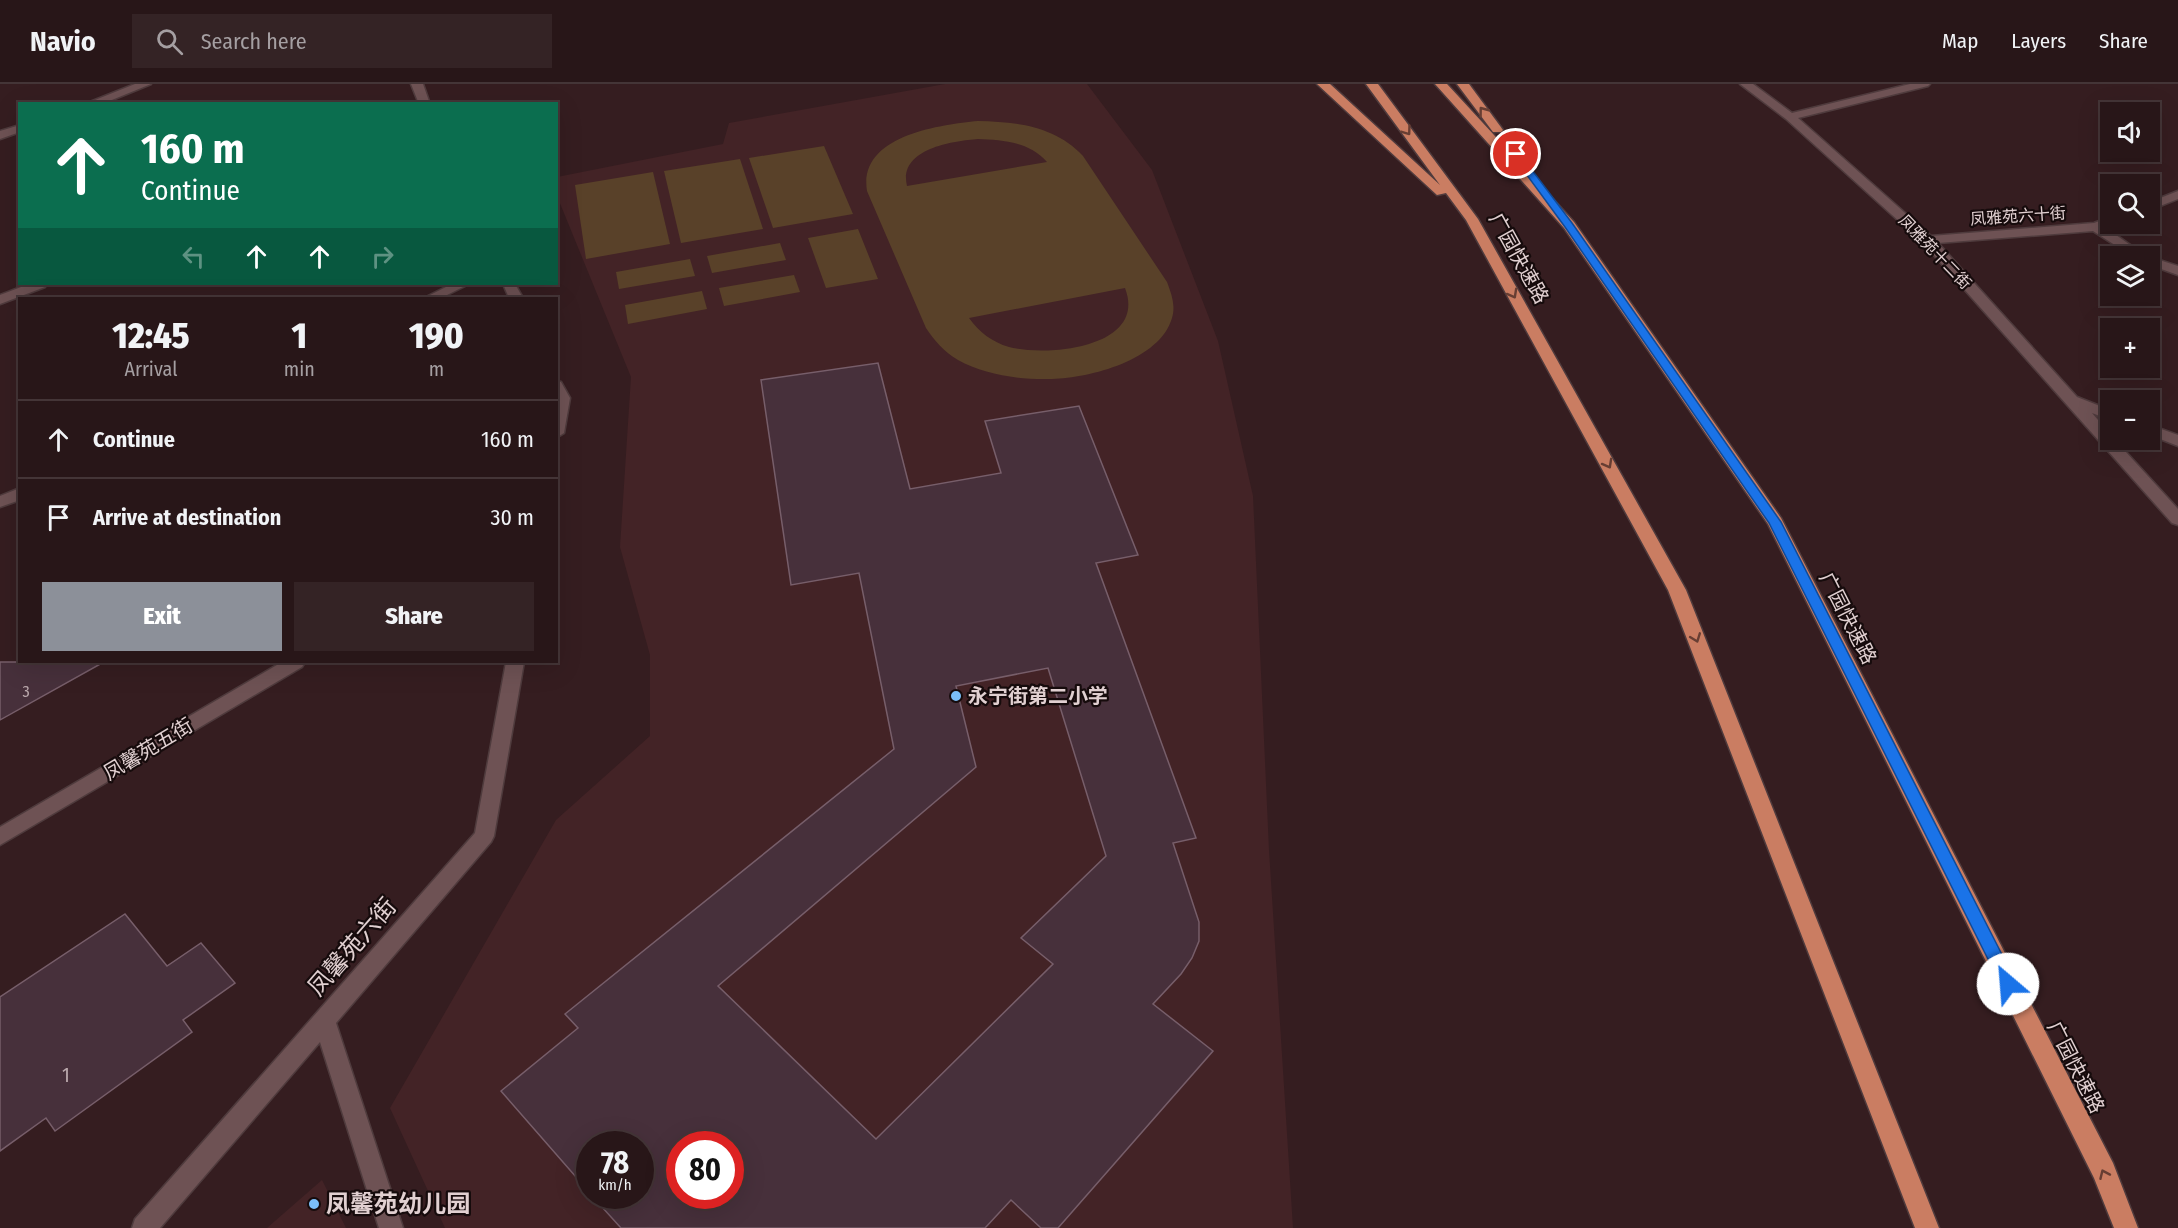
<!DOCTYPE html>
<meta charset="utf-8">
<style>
:root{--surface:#281618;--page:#342325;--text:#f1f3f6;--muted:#a59fa2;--line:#443537;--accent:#8c9099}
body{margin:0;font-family:"Fira Sans Condensed","Noto Sans SC",sans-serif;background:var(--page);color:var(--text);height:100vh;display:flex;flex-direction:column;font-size:22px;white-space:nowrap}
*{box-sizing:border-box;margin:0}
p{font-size:20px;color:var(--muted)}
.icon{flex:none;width:33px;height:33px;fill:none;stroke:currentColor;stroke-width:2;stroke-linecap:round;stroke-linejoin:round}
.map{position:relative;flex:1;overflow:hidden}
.details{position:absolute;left:18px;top:213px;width:540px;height:366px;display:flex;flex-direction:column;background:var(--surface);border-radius:0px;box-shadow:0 6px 24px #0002,0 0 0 2px var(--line)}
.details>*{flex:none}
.banner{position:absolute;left:18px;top:18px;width:540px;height:183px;border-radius:0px;box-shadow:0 6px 24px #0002,0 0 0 2px var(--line);background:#0b6e4f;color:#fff;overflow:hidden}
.controls{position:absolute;left:2100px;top:18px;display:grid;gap:12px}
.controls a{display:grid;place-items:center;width:60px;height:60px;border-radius:0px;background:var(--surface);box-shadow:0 6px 24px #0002,0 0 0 2px var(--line);font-size:30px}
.speed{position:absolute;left:576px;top:1047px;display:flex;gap:12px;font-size:30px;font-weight:700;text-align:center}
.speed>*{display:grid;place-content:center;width:78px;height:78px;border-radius:50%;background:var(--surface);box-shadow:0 6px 24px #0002,0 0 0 2px var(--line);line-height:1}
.speed small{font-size:15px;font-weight:400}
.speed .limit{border:9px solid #d22;background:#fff;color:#111}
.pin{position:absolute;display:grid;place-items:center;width:51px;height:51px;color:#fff;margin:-26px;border:3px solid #fff;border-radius:50%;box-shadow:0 2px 6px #0007}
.me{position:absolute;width:66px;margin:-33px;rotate:333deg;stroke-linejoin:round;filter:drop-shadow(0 0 4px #0008)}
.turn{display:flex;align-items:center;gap:21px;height:126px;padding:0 24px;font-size:27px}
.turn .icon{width:78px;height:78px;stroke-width:2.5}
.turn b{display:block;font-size:42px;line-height:51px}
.lanes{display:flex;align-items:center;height:57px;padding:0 24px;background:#0003;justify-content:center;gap:30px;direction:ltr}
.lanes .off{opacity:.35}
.eta{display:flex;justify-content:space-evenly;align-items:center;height:102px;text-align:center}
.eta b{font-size:36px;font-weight:800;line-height:42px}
.cta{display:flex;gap:12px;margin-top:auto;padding:12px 24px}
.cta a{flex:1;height:69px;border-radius:0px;background:var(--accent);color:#fff;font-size:24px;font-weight:800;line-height:69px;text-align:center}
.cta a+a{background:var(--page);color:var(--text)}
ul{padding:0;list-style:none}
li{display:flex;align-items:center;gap:18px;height:78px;padding:0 24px;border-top:2px solid var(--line)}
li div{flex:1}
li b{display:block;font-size:22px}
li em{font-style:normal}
header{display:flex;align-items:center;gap:36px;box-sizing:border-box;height:84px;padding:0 30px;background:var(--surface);border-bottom:2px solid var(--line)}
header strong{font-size:28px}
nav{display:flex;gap:33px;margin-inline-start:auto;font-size:21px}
.search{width:420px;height:54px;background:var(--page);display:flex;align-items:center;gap:15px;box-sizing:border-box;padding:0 21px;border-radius:0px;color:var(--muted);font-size:22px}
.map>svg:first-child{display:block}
.built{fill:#432326;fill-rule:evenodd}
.green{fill:#594129;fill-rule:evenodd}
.building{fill:#47303b;stroke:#775e6a;stroke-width:1.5;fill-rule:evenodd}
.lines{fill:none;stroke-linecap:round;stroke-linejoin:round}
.minor-casing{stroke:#4f3b3d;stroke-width:3}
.highway-casing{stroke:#4f3b3d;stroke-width:3}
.minor{fill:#6e5254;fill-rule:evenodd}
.highway{fill:#ca7d62;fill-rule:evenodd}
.oneway{stroke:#673e33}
.route{fill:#1a73e8;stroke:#114b97;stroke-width:1.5}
.poi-dot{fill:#7bbef8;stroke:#160b0c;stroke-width:2}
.labels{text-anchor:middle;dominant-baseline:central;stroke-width:4.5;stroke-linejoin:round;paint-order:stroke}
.far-street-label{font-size:16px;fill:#e1d0d1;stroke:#160b0c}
.number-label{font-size:16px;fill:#baa8ac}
.street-label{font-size:20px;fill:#e1d0d1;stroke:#160b0c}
.poi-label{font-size:20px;font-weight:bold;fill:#e1d0d1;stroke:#160b0c;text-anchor:start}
.near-number-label{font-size:20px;fill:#baa8ac}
.near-street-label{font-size:24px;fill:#e1d0d1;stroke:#160b0c}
.near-poi-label{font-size:24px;font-weight:bold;fill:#e1d0d1;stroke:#160b0c;text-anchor:start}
</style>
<header>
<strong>Navio</strong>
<div class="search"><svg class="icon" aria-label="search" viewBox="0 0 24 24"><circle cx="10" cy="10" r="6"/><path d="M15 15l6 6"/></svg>Search here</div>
<nav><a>Map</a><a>Layers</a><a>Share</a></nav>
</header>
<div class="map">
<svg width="2178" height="1144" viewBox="0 0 2178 1144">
<rect width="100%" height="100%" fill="#351d20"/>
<!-- built -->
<g class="built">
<path d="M945 0H1087L1152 86 1218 257 1253 412 1269 766 1293 1144H445L390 1024 556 736 650 652V571L620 463 631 293 557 112V93L723 60 729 39ZM590 1060H640V1112H590ZM680 1060H730V1112H680Z"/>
<path d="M322 1096 346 1144H267Z"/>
</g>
<!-- green -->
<g class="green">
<path d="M978 37C1017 38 1055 42 1083 72L1167 198C1171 209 1176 221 1172 234 1160 276 1090 294 1052 295 1021 296 985 291 958 276 944 268 934 256 926 244L867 107C858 52 938 41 978 37ZM978 55C1003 56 1030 58 1047 78L907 102C898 65 952 57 978 55ZM1125 204C1148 264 1046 273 1009 263 992 258 979 248 969 234Z"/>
<path d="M824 62 853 130 773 144 749 74Z"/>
<path d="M740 75 763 145 681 159 664 87Z"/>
<path d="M653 88 670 160 586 175 575 101Z"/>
<path d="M858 145 878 195 826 204 808 154Z"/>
<path d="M780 159 786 176 712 189 707 172Z"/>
<path d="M690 175 695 192 619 205 616 188Z"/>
<path d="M794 191 800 208 724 222 719 204Z"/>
<path d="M702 207 707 225 628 240 625 221Z"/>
</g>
<!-- building -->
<g class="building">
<path d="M878 279 910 405 1001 389 985 337 1079 322 1138 471 1096 479 1196 754 1173 759 1199 838V857L1192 874 1181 890 1153 920 1213 967 1058 1144H1041L1011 1116 985 1144H621L592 1112H640V1060H590V1109L501 1007 578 944 565 930 894 665 859 489 791 501 761 296ZM1048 584 1106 772 1021 854 1053 880 876 1055 718 902 976 683 956 602ZM680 1060H730V1112H680Z"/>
<path d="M0 578H104L0 636Z"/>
<path d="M125 830 167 882 201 859 235 899 183 936 192 948 55 1047 46 1034 0 1067V913Z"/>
</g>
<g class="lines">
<defs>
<g id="minor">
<path d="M135 0H151L102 20H85Z"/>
<path d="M411 0H423L430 20H419Z"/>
<path d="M1740 0H1753L1792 29 1910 0H1930L1928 2 1798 34 1931 152 2094 139 2110 133V140H2115L2106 144 2146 172H2132L2093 147 1938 159 2077 313 2110 326V336L2092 329 2110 350V356H2115L2178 425V441L2172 439 1923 159 1786 35Z"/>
<path d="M20 41V48L0 55V47Z"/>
<path d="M2178 107V115L2150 126V118Z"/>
<path d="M2150 173 2178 182V191L2150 181Z"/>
<path d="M29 200H47L45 203 0 220V211Z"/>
<path d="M452 200H469L441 214H424Z"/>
<path d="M503 200H515L523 214H509Z"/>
<path d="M556 297 561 298 570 314 564 349 556 354Z"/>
<path d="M2150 341 2178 351V362L2150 351Z"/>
<path d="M20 404V416L0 423V412Z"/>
<path d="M282 578H305L302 583 0 761V743Z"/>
<path d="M506 578H524L494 752 491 758 336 939 403 1144H379L320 958 160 1144H132L135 1135 475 749Z"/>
</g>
<g id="highway">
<path d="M1317 0H1330L1440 101 1366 0H1378L1478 135 1686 506 1939 1144H1915L1668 506 1466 136 1446 109 1437 111Z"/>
<path d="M1435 0H1447L1574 138 1781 434 2113 1079 2138 1144H2114L2094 1094 1768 440 1564 144Z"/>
<path d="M1457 0H1469L1503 46 1501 48H1493Z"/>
</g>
</defs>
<!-- minor casing -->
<use href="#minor" class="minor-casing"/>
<!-- highway casing -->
<use href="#highway" class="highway-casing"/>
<!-- minor -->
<use href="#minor" class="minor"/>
<!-- highway -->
<use href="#highway" class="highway"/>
</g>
<!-- one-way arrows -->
<defs><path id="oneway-chevron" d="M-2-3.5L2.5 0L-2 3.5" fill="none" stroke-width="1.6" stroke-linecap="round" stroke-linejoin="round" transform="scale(1.5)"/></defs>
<g class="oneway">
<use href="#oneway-chevron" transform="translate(1483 27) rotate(-127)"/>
<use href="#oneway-chevron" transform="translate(1407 47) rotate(54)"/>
<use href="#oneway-chevron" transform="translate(1513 210) rotate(61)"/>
<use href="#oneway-chevron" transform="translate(1608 380) rotate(61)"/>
<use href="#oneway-chevron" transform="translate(1696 554) rotate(69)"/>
<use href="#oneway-chevron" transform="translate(2104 1090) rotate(-114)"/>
</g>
<!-- route -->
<path class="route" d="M1513 69H1519L1572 139 1781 438 2014 894 2017 900 2014 905 2008 907 2003 905 1769 439 1565 143 1513 72Z"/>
<!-- markers -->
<g class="poi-dot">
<circle cx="956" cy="612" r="6"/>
<circle cx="314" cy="1120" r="6"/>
</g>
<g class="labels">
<!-- far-street labels -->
<g class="far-street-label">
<text transform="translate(2018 132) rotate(-4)">凤雅苑六十街</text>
<text transform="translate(1935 168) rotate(46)">凤雅苑十二街</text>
</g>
<!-- number labels -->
<g class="number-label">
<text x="26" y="607">3</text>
</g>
<!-- street labels -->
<g class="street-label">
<text transform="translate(1519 174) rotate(61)">广园快速路</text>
<text transform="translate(1848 534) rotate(63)">广园快速路</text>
<text transform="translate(148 665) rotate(-31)">凤馨苑五街</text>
<text transform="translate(2076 983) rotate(63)">广园快速路</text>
</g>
<!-- poi labels -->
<g class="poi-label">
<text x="968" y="612">永宁街第二小学</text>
</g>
<!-- near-number labels -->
<g class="near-number-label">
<text x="66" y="991">1</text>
</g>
<!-- near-street labels -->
<g class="near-street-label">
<text transform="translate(352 863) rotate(-49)">凤馨苑六街</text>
</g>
<!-- near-poi labels -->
<g class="near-poi-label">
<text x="326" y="1120">凤馨苑幼儿园</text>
</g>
</g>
</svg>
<div class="controls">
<a><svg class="icon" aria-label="sound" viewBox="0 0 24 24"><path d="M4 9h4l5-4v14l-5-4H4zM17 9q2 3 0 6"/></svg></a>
<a><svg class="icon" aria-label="search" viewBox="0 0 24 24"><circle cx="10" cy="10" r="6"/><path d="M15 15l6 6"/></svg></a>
<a><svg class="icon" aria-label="layers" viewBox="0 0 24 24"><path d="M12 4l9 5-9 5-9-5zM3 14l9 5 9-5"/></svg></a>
<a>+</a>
<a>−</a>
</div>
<div class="speed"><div>78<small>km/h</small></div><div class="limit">80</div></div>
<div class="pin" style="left:1516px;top:70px;background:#d93025"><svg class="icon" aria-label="arrive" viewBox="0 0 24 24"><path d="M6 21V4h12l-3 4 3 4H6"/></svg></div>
<svg class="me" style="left:2008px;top:900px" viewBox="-20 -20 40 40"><circle r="19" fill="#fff"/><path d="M0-13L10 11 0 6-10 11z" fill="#1a73e8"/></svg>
<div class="banner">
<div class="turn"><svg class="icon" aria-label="ahead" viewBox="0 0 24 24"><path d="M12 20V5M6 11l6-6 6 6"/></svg><div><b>160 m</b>Continue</div></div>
<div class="lanes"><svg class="icon off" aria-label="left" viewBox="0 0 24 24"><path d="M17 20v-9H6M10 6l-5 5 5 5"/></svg><svg class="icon" aria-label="ahead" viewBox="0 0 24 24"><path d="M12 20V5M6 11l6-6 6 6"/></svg><svg class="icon" aria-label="ahead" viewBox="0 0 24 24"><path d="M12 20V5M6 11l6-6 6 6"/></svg><svg class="icon off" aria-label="right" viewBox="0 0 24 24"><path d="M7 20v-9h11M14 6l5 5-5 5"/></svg></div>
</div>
<section class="details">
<div class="eta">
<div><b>12:45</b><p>Arrival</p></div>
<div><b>1</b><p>min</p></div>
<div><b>190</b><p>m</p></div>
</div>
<ul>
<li><svg class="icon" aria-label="ahead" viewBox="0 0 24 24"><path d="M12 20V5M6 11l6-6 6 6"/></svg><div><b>Continue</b></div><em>160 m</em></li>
<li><svg class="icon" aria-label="arrive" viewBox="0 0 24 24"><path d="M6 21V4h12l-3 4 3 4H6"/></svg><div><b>Arrive at destination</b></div><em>30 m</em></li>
</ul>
<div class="cta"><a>Exit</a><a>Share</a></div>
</section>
</div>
